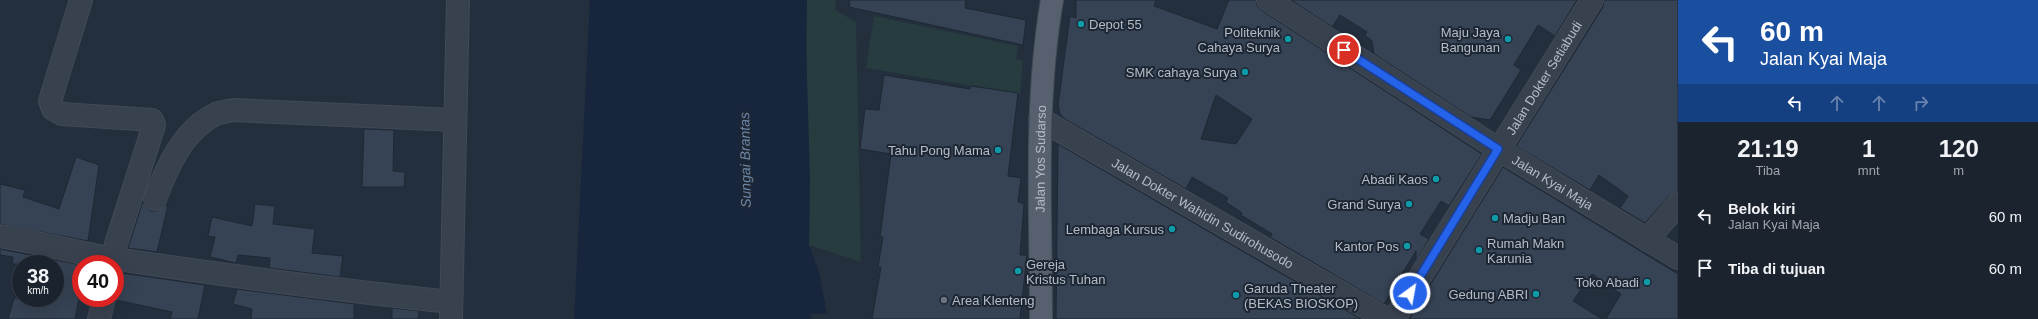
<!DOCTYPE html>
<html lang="id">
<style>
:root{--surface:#1b232e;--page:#242b36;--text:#f1f3f6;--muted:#a0a4aa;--line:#39404a}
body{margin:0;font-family:Arial,sans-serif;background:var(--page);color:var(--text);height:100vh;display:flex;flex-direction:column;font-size:15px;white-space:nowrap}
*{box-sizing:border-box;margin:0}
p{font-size:13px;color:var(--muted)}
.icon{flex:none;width:22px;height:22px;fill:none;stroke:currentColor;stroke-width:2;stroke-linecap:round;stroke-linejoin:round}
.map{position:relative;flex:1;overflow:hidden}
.details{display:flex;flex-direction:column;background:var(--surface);width:360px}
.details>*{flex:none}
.guide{background:#1a4fa0;color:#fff;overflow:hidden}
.speed{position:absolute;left:12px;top:255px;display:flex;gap:8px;font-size:20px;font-weight:700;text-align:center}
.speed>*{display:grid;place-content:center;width:52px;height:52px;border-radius:50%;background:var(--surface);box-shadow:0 4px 16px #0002,0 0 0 1px var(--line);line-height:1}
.speed small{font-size:10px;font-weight:400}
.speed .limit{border:6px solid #d22;background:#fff;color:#111}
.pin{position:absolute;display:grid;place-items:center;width:34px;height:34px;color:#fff;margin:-17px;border:2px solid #fff;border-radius:50%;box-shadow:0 1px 4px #0007}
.me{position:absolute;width:44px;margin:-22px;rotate:32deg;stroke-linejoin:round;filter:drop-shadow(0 0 3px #0008)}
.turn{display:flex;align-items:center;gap:14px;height:84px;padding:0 16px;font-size:18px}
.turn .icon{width:52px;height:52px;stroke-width:2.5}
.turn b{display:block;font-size:28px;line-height:34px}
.lanes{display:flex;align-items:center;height:38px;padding:0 16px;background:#0003;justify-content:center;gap:20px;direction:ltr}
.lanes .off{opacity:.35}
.eta{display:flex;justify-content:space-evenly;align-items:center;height:68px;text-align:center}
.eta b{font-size:24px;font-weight:600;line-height:28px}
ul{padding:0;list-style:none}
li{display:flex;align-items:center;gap:12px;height:52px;padding:0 16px}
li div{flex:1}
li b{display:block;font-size:15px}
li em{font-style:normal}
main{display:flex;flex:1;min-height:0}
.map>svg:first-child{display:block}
.green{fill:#263c3f}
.water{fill:#17263c}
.building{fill:#364354;stroke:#1f2835;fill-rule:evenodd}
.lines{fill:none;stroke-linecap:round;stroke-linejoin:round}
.minor-casing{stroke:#414a57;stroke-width:24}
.major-casing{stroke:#414a57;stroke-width:24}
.minor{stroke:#38414e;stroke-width:22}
.major{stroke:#56606e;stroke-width:22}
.route-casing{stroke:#184099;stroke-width:10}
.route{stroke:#2563eb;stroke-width:7}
.culture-dot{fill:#0f9aa8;stroke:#1d2633;stroke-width:1.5}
.worship-dot{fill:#6b7280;stroke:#1d2633;stroke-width:1.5}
.labels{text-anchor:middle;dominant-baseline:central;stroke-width:4;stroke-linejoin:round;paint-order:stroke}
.poi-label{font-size:13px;fill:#b4bcc9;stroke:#1d2633;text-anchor:end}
.street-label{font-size:13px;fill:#b4bcc9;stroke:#1d2633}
.water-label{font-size:14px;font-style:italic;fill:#6d86a8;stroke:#1d2633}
</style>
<main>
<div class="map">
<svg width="1678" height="319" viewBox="0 0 1678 319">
<rect width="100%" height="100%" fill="#242f3e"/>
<!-- green -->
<g class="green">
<path d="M807 0H836L835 10 856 22 861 262 809 245C811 163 805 82 807 0Z"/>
<path d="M874 16 1018 46 1016 59 1023 61 1020 94 866 68Z"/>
</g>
<!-- water -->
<path class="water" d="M590 0H807L806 47 810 179 809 245 819 272 827 313 811 314V319H574Z"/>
<!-- building -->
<g class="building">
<path d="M850 0H966L965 8 1026 20 1023 45 849 7Z"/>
<path d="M1076 0H1156L1154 6 1217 29 1229 0H1256L1257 6 1261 10 1482 154 1449 206 1441 201 1420 234 1429 239 1416 261V251L1384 304 1270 237 1272 234 1241 215 1242 213 1226 202 1228 198 1192 177 1186 189 1065 119 1060 114 1058 105 1070 16 1076 18ZM1216 95 1252 119 1236 144 1201 139Z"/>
<path d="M1291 0H1577L1555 36 1538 25 1514 65 1521 70 1490 120 1471 117 1374 54 1372 41 1365 35 1367 32 1340 15 1332 27Z"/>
<path d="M1604 0H1678V192L1669 196 1645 223 1620 208 1628 196 1599 175 1590 190 1516 146 1603 7Z"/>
<path d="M884 75 970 89 971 86 1018 93 1008 176 1021 178 1018 202 1024 204 1020 255H1027L1020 319H872L881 267H878L883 237H880L891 154 860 149 865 109 879 110Z"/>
<path d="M364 129 394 130 393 171 405 172 404 187H362Z"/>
<path d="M1058 144 1256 259 1361 319H1056Z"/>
<path d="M76 157 99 165 88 241 0 224V184L25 190 23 197 59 209Z"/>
<path d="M1503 167 1678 274V319H1606L1621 294 1592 274 1573 301 1602 319H1410L1411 316Z"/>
<path d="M143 201 146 207 151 211H157L166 205H168L157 252 128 248Z"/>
<path d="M255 204 275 206 273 224 315 229 312 253 343 256 340 277 269 268 270 258 238 255 236 263 210 257 215 237 208 236 212 217 252 226Z"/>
<path d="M0 249 81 265V288L75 319H8L14 298H55V264H12L13 257 0 255Z"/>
<path d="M122 273 205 285 198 319H170L172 312 116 300 115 276Z"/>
<path d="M237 289 354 304V319H251L252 309 233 304Z"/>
<path d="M392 308 419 311 418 319H392Z"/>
</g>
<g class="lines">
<defs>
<g id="minor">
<path d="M81 0 50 101 53 109 62 114 152 120 154 125 116 244 113 264"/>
<path id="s1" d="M1268 0 1498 149 1678 258"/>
<path id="s2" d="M1040 119 1386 319"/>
<path d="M155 199C167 167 183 130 216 114 221 112 228 111 234 110L455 120"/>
<path d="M0 236C39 242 77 253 116 259 228 276 339 290 451 302"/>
<path d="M1647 240 1678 204"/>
<path d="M99 319 104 298"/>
<path d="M451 319 458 0"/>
<path id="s3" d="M1394 319 1592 0"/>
</g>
<g id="major">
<path id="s4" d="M1041 319C1041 213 1034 105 1052 0"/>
</g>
</defs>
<!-- minor casing -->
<use href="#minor" class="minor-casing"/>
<!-- major casing -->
<use href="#major" class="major-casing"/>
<!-- minor -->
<use href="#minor" class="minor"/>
<!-- major -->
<use href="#major" class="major"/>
</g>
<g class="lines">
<defs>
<path id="route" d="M1344 50 1498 149 1410 293"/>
</defs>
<!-- route casing -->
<use href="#route" class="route-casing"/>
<!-- route -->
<use href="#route" class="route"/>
</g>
<!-- markers -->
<g class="culture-dot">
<circle cx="1081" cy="24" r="4"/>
<circle cx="1288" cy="39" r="4"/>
<circle cx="1508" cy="39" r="4"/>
<circle cx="1245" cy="72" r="4"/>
<circle cx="998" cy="150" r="4"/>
<circle cx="1436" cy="179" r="4"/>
<circle cx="1409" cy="204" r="4"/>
<circle cx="1495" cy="218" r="4"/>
<circle cx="1172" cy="229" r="4"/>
<circle cx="1407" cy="246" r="4"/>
<circle cx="1479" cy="250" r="4"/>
<circle cx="1018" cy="271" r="4"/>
<circle cx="1647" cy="282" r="4"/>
<circle cx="1536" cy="294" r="4"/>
<circle cx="1236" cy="295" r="4"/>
</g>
<circle class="worship-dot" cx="944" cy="300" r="4"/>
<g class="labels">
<!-- poi labels -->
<g class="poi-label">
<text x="1089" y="24" text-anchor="start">Depot 55</text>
<text x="1280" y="32">Politeknik<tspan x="1280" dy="15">Cahaya Surya</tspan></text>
<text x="1500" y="32">Maju Jaya<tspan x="1500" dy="15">Bangunan</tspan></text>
<text x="1237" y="72">SMK cahaya Surya</text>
<text x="990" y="150">Tahu Pong Mama</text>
<text x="1428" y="179">Abadi Kaos</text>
<text x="1401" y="204">Grand Surya</text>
<text x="1503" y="218" text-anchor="start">Madju Ban</text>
<text x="1164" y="229">Lembaga Kursus</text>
<text x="1487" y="243" text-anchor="start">Rumah Makn<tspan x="1487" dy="15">Karunia</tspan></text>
<text x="1399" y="246">Kantor Pos</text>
<text x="1026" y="264" text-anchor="start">Gereja<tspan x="1026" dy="15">Kristus Tuhan</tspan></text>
<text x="1639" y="282">Toko Abadi</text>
<text x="1244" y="288" text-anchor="start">Garuda Theater<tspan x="1244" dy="15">(BEKAS BIOSKOP)</tspan></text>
<text x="1528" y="294">Gedung ABRI</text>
<text x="952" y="300" text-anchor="start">Area Klenteng</text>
</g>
<!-- street labels -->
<g class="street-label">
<text stroke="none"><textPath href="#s3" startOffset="284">Jalan Dokter Setiabudi</textPath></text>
<text stroke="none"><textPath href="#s4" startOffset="160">Jalan Yos Sudarso</textPath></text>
<text stroke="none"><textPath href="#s1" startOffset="338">Jalan Kyai Maja</textPath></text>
<text stroke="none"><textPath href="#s2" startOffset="188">Jalan Dokter Wahidin Sudirohusodo</textPath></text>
</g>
<!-- water labels -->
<g class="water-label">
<text transform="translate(745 160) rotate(-91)">Sungai Brantas</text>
</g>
</g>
</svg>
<div class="speed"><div>38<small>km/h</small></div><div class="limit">40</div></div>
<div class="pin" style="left:1344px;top:50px;background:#d93025"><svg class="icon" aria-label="arrive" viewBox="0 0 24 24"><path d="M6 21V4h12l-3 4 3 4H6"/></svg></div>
<svg class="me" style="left:1410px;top:293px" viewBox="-20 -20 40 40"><circle r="17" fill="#2563eb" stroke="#fff" stroke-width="3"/><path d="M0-11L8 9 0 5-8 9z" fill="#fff"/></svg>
</div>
<section class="details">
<div class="guide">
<div class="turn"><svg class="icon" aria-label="left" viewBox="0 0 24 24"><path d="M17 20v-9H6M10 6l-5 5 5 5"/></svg><div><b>60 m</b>Jalan Kyai Maja</div></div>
<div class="lanes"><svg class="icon" aria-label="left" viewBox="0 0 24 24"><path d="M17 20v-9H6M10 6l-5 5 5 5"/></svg><svg class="icon off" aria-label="ahead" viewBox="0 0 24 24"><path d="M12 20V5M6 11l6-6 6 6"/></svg><svg class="icon off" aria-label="ahead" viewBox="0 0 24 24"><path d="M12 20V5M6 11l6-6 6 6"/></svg><svg class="icon off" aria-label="right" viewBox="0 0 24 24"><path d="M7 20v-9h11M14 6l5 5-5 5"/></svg></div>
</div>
<div class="eta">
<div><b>21:19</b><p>Tiba</p></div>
<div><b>1</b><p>mnt</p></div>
<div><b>120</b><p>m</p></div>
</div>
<ul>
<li><svg class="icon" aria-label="left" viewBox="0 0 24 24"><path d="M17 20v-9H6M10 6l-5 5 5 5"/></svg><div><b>Belok kiri</b><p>Jalan Kyai Maja</p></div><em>60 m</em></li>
<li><svg class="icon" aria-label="arrive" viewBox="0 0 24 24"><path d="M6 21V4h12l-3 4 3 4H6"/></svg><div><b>Tiba di tujuan</b></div><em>60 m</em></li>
</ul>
</section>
</main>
